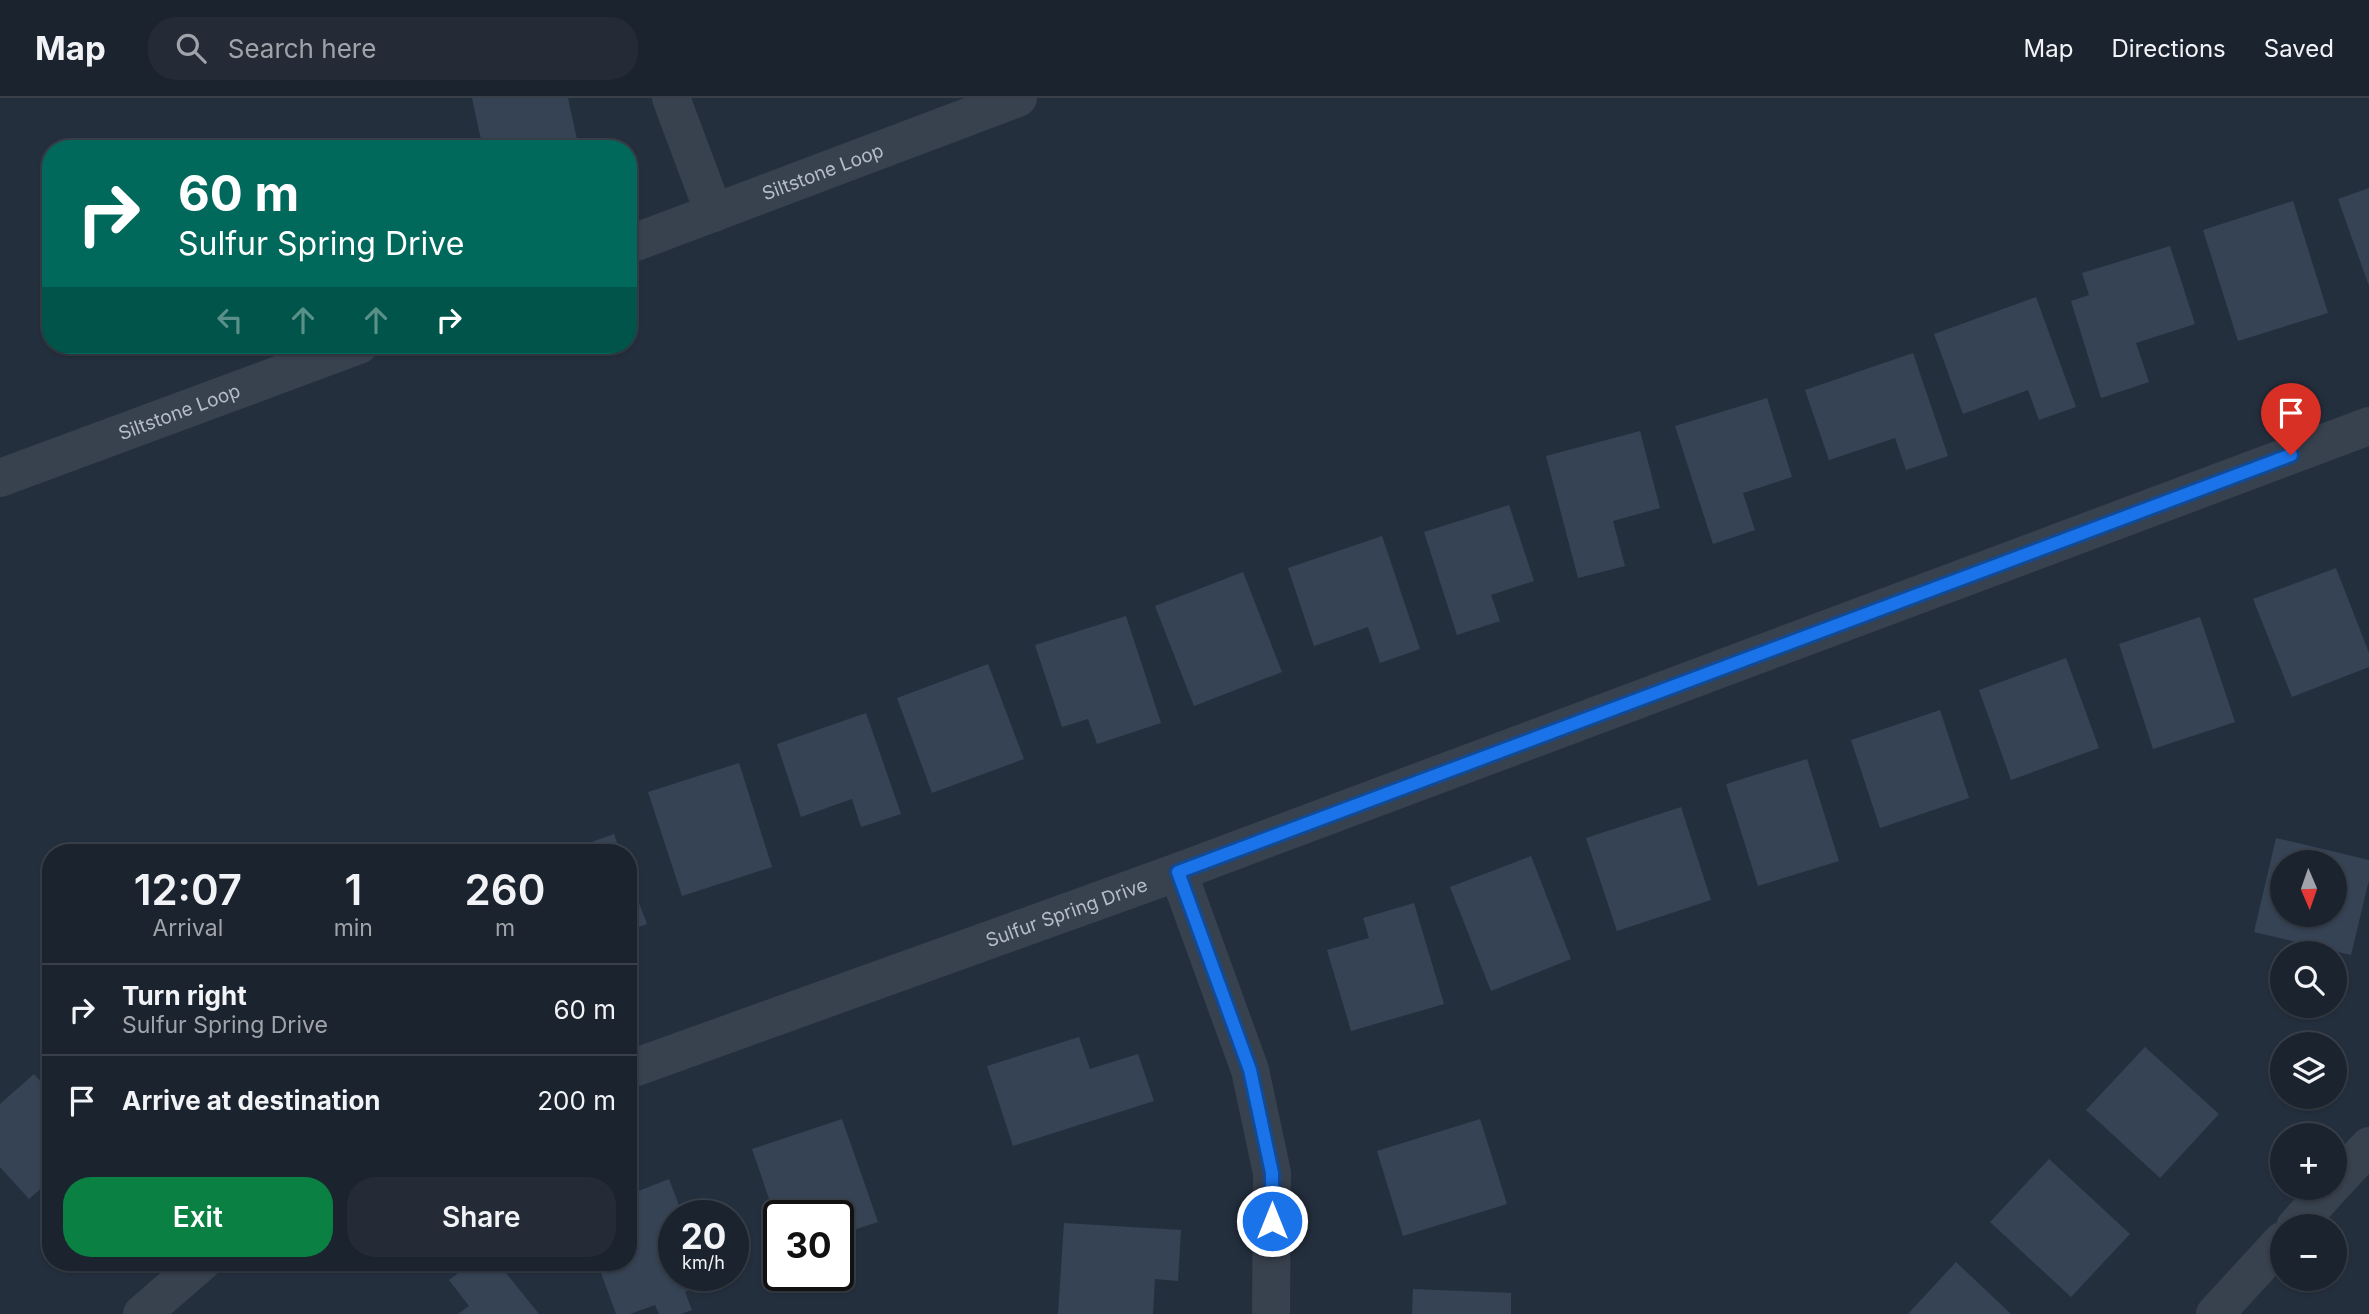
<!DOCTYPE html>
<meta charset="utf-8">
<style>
:root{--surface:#1b232e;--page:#242b36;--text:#f1f3f6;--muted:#a0a4aa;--line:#39404a;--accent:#0b8043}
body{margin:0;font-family:Inter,sans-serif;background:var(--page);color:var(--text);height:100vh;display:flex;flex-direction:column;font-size:26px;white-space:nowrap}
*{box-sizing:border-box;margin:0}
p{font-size:23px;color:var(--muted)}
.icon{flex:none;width:38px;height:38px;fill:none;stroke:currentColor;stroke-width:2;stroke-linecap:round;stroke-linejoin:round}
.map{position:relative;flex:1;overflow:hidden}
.details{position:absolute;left:42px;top:746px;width:595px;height:427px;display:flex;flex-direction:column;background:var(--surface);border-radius:28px;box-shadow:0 2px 5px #0004,0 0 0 2px var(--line)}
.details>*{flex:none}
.top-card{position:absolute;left:42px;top:42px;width:595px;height:214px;border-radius:28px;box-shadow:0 2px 5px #0004,0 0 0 2px var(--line);background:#00695c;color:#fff;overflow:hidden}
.needle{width:46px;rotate:178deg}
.fabs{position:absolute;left:2270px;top:752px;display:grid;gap:14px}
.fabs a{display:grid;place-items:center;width:77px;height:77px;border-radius:50%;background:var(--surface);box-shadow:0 2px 5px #0004,0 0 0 2px var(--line);font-size:35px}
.speed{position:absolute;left:658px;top:1102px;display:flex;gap:14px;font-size:35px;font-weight:700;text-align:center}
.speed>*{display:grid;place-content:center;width:91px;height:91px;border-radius:50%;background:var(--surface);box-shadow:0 2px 5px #0004,0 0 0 2px var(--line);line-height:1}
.speed small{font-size:18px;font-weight:400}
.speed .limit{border:4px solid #111;border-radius:10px;background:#fff;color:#111}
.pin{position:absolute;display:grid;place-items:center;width:60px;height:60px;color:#fff;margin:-72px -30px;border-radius:50% 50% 50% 0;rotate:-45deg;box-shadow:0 0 7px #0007}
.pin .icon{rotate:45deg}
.me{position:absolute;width:77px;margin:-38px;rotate:0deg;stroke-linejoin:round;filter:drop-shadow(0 0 5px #0008)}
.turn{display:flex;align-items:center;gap:24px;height:147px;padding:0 21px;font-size:32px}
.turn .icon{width:91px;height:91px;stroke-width:2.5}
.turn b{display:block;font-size:49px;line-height:60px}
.lanes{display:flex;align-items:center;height:66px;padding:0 21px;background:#0003;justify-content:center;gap:35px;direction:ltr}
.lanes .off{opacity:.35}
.eta{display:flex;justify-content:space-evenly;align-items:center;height:119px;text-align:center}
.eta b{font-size:42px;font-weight:600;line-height:49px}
.action{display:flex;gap:14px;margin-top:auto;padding:14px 21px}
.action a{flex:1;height:80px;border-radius:28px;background:var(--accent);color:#fff;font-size:28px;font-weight:600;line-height:80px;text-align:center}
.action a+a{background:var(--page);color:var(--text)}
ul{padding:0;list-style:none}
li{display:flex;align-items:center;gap:21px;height:91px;padding:0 21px;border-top:2px solid var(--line)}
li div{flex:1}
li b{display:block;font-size:26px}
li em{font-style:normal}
header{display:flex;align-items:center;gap:42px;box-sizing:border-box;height:98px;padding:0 35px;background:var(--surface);border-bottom:2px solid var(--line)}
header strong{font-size:33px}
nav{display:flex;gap:38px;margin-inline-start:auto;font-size:24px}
.search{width:490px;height:63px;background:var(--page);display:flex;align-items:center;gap:18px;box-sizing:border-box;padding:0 24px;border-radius:28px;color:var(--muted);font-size:26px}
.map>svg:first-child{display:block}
.building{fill:#364354;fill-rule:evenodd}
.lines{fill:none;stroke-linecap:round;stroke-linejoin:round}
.minor{stroke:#38414e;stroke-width:38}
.route-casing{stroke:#114b97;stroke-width:18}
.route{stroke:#1a73e8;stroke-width:12}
.labels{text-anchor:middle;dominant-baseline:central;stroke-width:7;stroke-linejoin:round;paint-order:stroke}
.street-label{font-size:19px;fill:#b4bcc9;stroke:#1d2633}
</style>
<header>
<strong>Map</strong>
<div class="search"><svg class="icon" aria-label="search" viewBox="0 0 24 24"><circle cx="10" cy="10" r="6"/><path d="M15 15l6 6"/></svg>Search here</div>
<nav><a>Map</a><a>Directions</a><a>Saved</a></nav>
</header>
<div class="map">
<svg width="2369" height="1216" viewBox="0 0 2369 1216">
<rect width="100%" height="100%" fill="#242f3e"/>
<!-- building -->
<g class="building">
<path d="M472 0H568L579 51H483Z"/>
<path d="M2369 90V188L2338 101Z"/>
<path d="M2293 103 2328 215 2238 243 2203 132Z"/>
<path d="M2170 148 2195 226 2136 245 2149 284 2101 300 2071 203 2089 197 2082 175Z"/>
<path d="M2036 199 2076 309 2039 322 2028 292 1963 316 1934 236Z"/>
<path d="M1913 255 1948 358 1906 372 1895 340 1829 362 1805 292Z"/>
<path d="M1767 300 1792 379 1743 395 1755 432 1713 446 1675 328Z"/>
<path d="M1640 333 1660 410 1613 423 1625 468 1578 480 1546 358Z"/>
<path d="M1509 407 1534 483 1491 497 1500 523 1457 537 1424 434Z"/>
<path d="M1382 438 1420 551 1380 565 1368 529 1314 548 1288 470Z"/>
<path d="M2336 470 2369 555V569L2292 599 2253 501Z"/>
<path d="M1243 474 1282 574 1194 608 1155 508Z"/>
<path d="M1126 518 1161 625 1097 646 1088 621 1062 629 1035 547Z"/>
<path d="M2200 519 2235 624 2153 651 2119 546Z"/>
<path d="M2066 560 2099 650 2011 682 1979 592Z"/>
<path d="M988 566 1024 661 932 695 897 600Z"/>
<path d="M1940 612 1969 700 1880 730 1851 642Z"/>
<path d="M866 615 901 716 861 729 852 701 801 719 777 646Z"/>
<path d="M1807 661 1839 763 1758 788 1726 686Z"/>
<path d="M739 665 772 769 682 798 648 694Z"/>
<path d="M1681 709 1711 802 1617 833 1586 740Z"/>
<path d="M614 736 620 754H564Z"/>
<path d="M2276 740 2369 762V782L2351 857 2254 834ZM2282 765H2334V817H2282Z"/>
<path d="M1531 758 1571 861 1491 893 1450 789Z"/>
<path d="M628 776 647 826 628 833Z"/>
<path d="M1414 805 1444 906 1351 933 1327 852 1369 840 1363 820Z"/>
<path d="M1079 939 1090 971 1138 956 1154 1003 1013 1048 987 968Z"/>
<path d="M2145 949 2219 1016 2160 1080 2086 1012Z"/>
<path d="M34 976 51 995V1082L29 1101 0 1069V1006Z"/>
<path d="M842 1021 878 1124 838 1137V1118H779L778 1127 752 1051Z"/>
<path d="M1480 1021 1507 1106 1403 1138 1377 1053Z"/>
<path d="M2049 1061 2130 1136 2071 1199 1990 1124Z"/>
<path d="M669 1081 683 1118H674V1178H706L708 1185 685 1194 692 1212 681 1216H659L655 1207 630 1216H616L597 1164H628V1097Z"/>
<path d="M1064 1125 1181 1132 1178 1183 1155 1181 1153 1216H1058Z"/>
<path d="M473 1164H497L539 1216H458L469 1208 449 1182Z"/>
<path d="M1956 1164 2011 1216H1908Z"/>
<path d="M1413 1191 1511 1195V1216H1412Z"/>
</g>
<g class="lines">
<!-- minor -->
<g class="minor">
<path d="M671 0 714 115"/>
<path id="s1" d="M628 147 1018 0"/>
<path id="s2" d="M0 380 359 247"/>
<path d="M1178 774 1250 972 1272 1075 1271 1216"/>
<path id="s3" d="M628 972 1178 774 2369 328"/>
<path d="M2334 1086 2369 1048"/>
<path d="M2295 1129 2330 1090"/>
<path d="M142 1216 202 1164"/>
<path d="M2215 1216 2282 1143"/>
</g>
</g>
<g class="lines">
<defs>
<path id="route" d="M1272 1123V1075L1250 972 1178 774 2291 357"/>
</defs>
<!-- route casing -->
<use href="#route" class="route-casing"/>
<!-- route -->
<use href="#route" class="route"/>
</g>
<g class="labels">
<!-- street labels -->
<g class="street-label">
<text stroke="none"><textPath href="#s1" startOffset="208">Siltstone Loop</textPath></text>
<text stroke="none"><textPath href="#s2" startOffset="191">Siltstone Loop</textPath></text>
<text stroke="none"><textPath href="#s3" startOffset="466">Sulfur Spring Drive</textPath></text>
</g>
</g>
</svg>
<div class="fabs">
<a><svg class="needle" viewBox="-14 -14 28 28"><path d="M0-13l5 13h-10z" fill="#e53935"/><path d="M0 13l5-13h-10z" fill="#a0a4aa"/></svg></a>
<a><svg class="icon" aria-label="search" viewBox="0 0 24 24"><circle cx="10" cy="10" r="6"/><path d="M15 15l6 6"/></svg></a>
<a><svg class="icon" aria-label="layers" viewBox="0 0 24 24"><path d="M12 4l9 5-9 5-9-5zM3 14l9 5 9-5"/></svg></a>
<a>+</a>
<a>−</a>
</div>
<div class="speed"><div>20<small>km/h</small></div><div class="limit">30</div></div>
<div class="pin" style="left:2291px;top:357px;background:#d93025"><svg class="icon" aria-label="arrive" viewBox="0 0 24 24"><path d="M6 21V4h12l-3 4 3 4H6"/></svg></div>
<svg class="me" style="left:1272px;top:1123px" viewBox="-20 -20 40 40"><circle r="17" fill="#1a73e8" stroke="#fff" stroke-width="3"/><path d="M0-11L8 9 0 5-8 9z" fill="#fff"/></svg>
<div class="top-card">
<div class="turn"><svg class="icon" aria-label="right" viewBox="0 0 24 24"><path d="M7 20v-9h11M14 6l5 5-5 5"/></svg><div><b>60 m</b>Sulfur Spring Drive</div></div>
<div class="lanes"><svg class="icon off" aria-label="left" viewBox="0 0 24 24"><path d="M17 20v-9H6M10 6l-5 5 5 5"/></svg><svg class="icon off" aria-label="ahead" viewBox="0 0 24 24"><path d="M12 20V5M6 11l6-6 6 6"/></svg><svg class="icon off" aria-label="ahead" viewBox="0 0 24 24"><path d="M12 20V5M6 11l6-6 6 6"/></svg><svg class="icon" aria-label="right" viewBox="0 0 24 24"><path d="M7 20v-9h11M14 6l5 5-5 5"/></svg></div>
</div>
<section class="details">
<div class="eta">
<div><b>12:07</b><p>Arrival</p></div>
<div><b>1</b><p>min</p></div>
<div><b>260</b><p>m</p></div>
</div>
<ul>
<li><svg class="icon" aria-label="right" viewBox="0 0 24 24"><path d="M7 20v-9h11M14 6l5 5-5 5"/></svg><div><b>Turn right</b><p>Sulfur Spring Drive</p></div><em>60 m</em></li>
<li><svg class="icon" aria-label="arrive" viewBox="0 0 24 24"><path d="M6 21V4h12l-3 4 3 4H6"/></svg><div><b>Arrive at destination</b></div><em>200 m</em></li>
</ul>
<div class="action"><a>Exit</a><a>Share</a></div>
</section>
</div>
